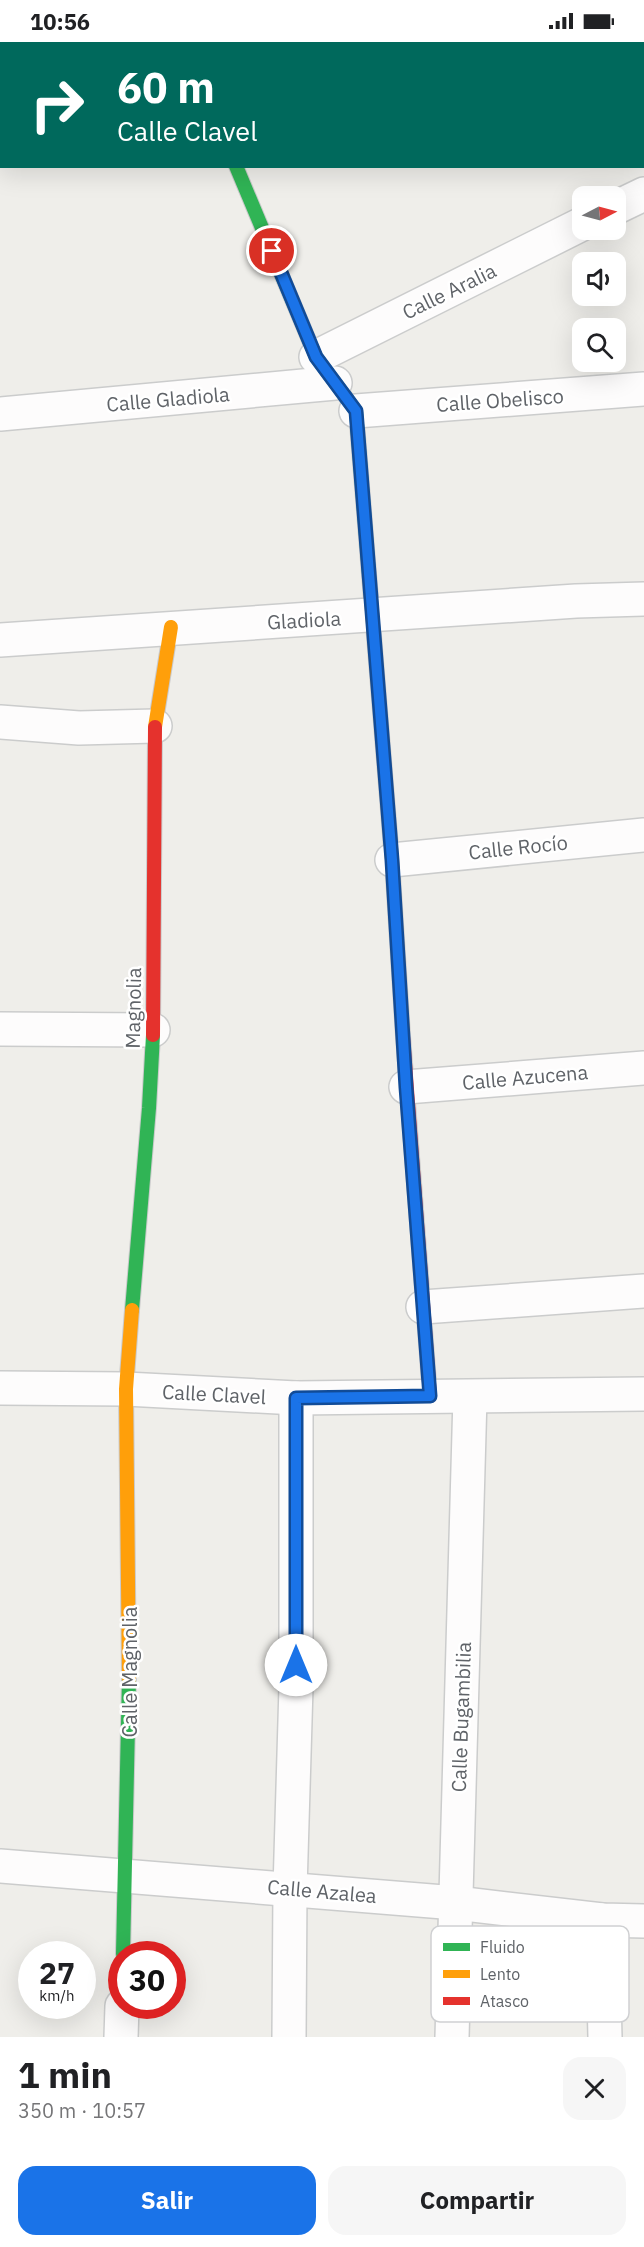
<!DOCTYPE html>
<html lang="es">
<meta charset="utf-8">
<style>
:root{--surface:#fff;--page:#f6f6f6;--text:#202124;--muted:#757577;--accent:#1a73e8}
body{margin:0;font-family:"IBM Plex Sans",sans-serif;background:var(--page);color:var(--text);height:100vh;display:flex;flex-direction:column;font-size:22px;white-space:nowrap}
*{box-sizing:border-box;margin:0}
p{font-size:20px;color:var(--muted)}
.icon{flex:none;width:33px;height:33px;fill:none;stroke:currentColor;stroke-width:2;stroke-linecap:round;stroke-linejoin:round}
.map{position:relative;height:1995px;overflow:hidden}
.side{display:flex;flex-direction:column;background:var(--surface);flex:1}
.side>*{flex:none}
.top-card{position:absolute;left:0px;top:0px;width:645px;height:126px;box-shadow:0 6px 24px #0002;background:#00695c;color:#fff;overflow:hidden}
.needle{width:39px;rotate:84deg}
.tools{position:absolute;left:572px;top:144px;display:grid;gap:12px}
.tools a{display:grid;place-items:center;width:54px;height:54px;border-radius:12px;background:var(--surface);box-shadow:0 6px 24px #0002;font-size:30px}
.speed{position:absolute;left:18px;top:1899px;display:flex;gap:12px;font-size:30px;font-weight:700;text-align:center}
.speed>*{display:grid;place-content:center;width:78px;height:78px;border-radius:50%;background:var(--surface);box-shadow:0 6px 24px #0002;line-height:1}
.speed small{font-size:15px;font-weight:400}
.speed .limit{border:9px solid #d22;background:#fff;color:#111}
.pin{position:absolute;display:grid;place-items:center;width:51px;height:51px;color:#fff;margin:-26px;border:3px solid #fff;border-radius:50%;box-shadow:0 2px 6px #0007}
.me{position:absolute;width:66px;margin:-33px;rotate:0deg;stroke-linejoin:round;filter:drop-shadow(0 0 4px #0008)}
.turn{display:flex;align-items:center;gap:21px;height:126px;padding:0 18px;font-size:27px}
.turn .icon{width:78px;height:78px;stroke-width:2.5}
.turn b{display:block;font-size:42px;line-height:51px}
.round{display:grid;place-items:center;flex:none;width:63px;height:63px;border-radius:18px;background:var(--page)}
.head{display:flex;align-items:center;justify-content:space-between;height:102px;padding:0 18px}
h1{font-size:36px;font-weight:700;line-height:45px}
.primary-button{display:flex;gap:12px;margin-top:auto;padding:12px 18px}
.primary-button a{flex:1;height:69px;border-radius:18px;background:var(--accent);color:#fff;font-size:24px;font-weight:700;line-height:69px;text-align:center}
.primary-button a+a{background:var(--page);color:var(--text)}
.status{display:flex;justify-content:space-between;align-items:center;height:42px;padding:0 30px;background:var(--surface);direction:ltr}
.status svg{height:16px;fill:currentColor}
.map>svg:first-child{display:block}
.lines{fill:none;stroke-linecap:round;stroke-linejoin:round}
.street-casing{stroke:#cbcccc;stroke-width:36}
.fast-casing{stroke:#cacacb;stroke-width:16}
.slow-casing{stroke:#cacacb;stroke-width:16}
.jam-casing{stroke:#cacacb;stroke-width:16}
.street{stroke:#fdfcfc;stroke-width:33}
.fast{stroke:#30b455;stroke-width:14}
.slow{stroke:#ff9f0a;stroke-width:14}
.jam{stroke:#e5322d;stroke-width:14}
.route-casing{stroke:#114b97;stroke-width:15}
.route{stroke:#1a73e8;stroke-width:10}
.labels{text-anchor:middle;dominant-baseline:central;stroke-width:5;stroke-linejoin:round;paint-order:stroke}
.street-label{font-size:20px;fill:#5f6368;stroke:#fff}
.key{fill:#fff;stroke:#cfd0d2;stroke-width:1.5}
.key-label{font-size:16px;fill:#5f6368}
</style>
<div class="status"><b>10:56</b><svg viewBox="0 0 49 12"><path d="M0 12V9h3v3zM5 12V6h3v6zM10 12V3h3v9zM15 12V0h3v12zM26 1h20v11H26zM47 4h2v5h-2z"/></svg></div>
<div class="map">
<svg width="644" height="1995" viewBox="0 0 644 1995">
<rect width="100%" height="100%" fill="#efeeea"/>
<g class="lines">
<defs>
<g id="street">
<path d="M246 2 253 0"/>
<path d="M456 2 460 0"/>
<path d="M0 17 2 18"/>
<path d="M615 166 644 152"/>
<path d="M316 315 582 182"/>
<path d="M356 369 644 347"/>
<path d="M0 372 335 341"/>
<path d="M0 598 576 559 644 557"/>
<path d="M0 680 79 686 155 684"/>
<path d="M392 818 644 793"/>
<path d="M0 987 153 988"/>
<path d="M406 1045 644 1026"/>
<path d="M423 1265 644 1249"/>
<path d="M0 1346 126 1347 296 1356 644 1352"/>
<path d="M0 1824 456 1861 602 1878 644 1879"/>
<path d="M602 1878 605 1995"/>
<path d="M121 1995 122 1964"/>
<path d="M289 1995 290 1847 296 1645V1356"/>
<path d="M452 1995 470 1355"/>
</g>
<g id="fast">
<path d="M236 124 316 315 356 369 369 532"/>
<path d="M132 1268 149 1066 153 993"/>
<path d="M123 1912 129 1637"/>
</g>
<g id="slow">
<path d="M369 532 392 818 403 994"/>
<path d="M155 685 171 585"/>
<path d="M129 1637 126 1347 132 1268"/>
</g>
<g id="jam">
<path d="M153 993 155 685"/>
<path d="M403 994 430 1354"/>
</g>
</defs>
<!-- street casing -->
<use href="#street" class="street-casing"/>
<!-- fast casing -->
<use href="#fast" class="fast-casing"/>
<!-- slow casing -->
<use href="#slow" class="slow-casing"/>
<!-- jam casing -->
<use href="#jam" class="jam-casing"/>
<!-- street -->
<use href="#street" class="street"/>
<!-- fast -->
<use href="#fast" class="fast"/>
<!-- slow -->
<use href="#slow" class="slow"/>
<!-- jam -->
<use href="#jam" class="jam"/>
</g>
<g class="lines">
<defs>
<path id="route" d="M272 209 316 315 356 369 392 818 406 1045 430 1354 296 1356V1623"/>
</defs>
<!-- route casing -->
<use href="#route" class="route-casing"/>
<!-- route -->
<use href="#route" class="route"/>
</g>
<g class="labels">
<!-- street labels -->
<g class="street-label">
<text transform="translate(449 249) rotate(-26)">Calle Aralia</text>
<text transform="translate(168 357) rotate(-5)">Calle Gladiola</text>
<text transform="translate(500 358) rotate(-4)">Calle Obelisco</text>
<text transform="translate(304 578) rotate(-3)">Gladiola</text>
<text transform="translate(518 805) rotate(-6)">Calle Rocío</text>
<text transform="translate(133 966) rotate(-89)">Magnolia</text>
<text transform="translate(525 1035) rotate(-5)">Calle Azucena</text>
<text transform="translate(214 1352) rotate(3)">Calle Clavel</text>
<text transform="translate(129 1630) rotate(-90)">Calle Magnolia</text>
<text transform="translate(461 1675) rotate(-88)">Calle Bugambilia</text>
<text transform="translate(322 1849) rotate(5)">Calle Azalea</text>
</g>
</g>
<!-- legend -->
<rect x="431" y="1884" width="198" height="96" rx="9" class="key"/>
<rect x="443" y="1901" width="27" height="8" fill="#30b455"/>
<rect x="443" y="1928" width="27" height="8" fill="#ff9f0a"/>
<rect x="443" y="1955" width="27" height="8" fill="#e5322d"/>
<g class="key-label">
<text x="480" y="1911">Fluido</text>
<text x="480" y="1938">Lento</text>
<text x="480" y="1965">Atasco</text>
</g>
</svg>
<div class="tools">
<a><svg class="needle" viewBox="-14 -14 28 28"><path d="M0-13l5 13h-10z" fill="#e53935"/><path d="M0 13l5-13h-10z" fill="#757577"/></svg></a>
<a><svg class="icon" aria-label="sound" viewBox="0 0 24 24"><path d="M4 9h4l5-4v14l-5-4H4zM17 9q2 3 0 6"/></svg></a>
<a><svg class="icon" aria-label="search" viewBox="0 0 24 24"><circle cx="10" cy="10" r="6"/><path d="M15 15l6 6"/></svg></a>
</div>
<div class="speed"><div>27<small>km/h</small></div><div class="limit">30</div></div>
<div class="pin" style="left:272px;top:209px;background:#d93025"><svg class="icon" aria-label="arrive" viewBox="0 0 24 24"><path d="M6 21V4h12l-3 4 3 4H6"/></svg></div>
<svg class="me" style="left:296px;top:1623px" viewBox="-20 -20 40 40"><circle r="19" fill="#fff"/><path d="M0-13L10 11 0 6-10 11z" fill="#1a73e8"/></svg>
<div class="top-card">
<div class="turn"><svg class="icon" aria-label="right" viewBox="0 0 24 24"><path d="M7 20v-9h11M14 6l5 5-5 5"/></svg><div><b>60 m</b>Calle Clavel</div></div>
</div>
</div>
<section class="side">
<div class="head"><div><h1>1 min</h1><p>350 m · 10:57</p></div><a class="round"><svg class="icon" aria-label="close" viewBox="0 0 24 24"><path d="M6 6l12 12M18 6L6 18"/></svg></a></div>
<div class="primary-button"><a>Salir</a><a>Compartir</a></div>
</section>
